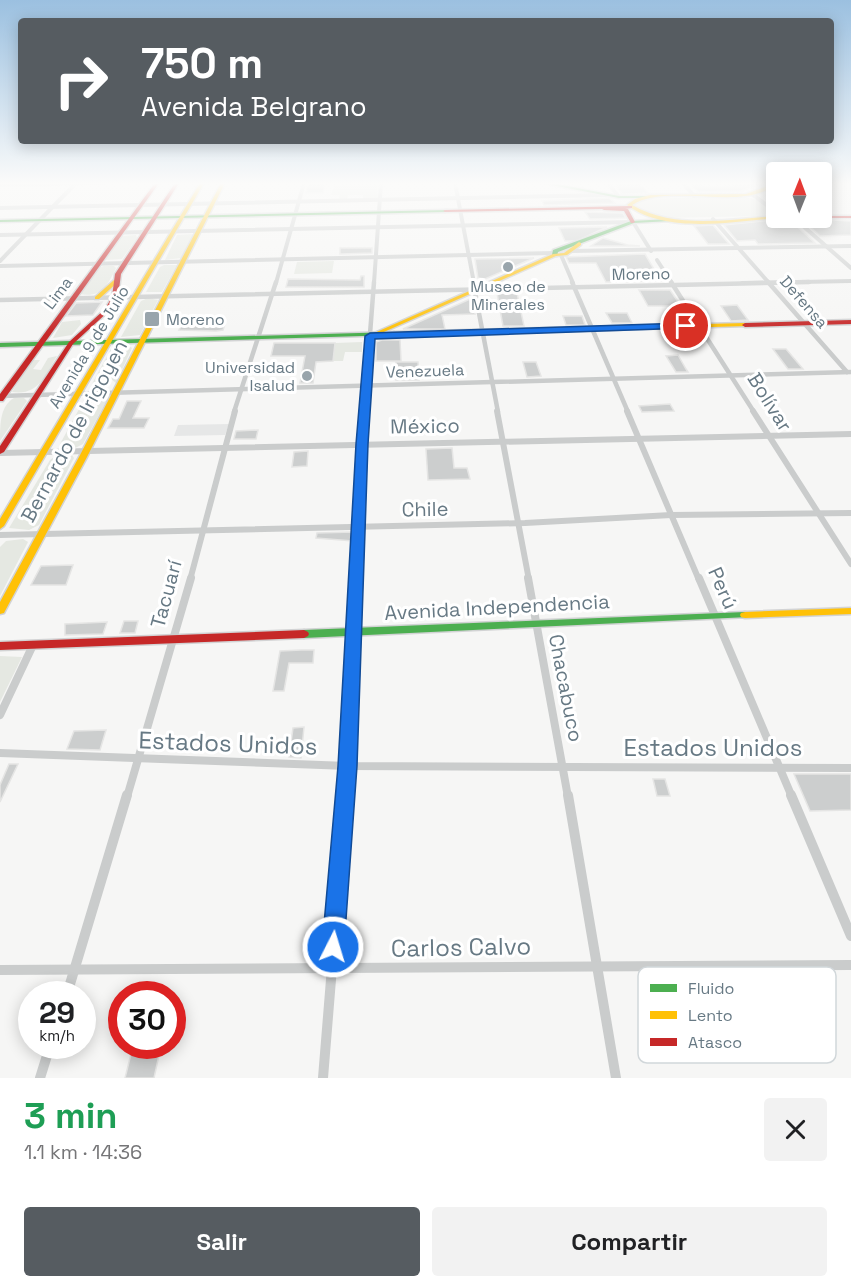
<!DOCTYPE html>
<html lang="es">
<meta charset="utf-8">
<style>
:root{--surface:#fff;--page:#f2f2f2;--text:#202124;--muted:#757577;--accent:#565c61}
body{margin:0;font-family:"Space Grotesk",sans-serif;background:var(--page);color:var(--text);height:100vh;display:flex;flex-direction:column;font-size:22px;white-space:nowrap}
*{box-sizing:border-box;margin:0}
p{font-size:20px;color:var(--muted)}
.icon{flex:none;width:33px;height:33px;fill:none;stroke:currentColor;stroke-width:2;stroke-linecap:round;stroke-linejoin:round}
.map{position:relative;height:1078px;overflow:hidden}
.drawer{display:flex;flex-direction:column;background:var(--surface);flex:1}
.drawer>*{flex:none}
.guide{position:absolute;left:18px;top:18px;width:816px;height:126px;border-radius:6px;box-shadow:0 3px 15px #0003;background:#565c61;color:#fff;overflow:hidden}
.needle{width:39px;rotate:1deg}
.tools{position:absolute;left:766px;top:162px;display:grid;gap:12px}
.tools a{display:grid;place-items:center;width:66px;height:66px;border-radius:6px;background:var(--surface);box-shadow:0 3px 15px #0003;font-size:30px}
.speed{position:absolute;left:18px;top:981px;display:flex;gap:12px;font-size:30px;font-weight:700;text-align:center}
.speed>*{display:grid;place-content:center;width:78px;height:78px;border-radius:50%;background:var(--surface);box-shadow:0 3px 15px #0003;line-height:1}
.speed small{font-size:15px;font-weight:400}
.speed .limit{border:9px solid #d22;background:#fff;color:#111}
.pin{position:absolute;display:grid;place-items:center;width:51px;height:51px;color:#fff;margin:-26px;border:3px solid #fff;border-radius:50%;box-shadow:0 2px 6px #0007}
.me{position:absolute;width:66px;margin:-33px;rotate:5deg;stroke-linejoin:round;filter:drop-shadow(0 0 4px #0008)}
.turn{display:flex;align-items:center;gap:21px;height:126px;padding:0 24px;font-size:27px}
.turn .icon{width:78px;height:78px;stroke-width:2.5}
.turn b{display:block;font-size:42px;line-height:51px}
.round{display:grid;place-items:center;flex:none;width:63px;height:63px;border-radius:6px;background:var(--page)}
.headline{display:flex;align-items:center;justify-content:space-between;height:102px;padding:0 24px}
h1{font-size:36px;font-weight:700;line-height:45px;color:#1e9e55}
.button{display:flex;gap:12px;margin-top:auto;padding:12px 24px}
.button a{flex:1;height:69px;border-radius:6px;background:var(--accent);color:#fff;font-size:24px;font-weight:700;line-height:69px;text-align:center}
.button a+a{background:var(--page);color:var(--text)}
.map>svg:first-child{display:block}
.built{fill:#e6e7e7}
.green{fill:#e5e8e2}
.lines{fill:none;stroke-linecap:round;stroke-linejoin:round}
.taxiway{fill:#dbdcdc;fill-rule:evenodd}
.building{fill:#cccece;stroke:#e5e5e4;stroke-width:1.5}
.fast-casing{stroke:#d2d3d4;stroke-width:3}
.slow-casing{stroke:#d2d3d4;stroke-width:3}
.jam-casing{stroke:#d2d3d4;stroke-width:3}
.street-far4{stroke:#cacccc;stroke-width:4}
.street-far3{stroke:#cacccc;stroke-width:4.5}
.street-far2{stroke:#cacccc;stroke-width:6}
.street-far1{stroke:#cacccc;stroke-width:8}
.street{stroke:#cacccc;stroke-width:10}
.fast{fill:#4caf50;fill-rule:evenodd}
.slow{fill:#ffc107;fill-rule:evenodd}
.jam{fill:#c62828;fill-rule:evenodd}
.route{fill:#1a73e8;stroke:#114b97;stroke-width:1.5}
.poi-dot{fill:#99a5ac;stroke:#fff;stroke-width:2}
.labels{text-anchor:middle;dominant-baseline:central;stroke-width:6;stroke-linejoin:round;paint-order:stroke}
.far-street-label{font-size:16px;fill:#677984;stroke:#fff}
.far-poi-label{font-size:16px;fill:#677984;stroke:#fff}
.street-label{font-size:20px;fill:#677984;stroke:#fff}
.near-street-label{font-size:24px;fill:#677984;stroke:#fff}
.key{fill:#fff;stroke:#d1d7da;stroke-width:1.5}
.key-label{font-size:16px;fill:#677984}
</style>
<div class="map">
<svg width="851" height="1078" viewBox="0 0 851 1078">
<rect width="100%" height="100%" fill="#f6f6f5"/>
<!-- built -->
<path class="built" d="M229 424 225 435 174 436 178 425Z"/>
<!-- green -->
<g class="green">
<path d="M343 184H377L378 199 363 200V195H348L347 200H339L340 195H331L334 186Z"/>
<path d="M740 196 762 201 772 212 762 216 664 218 637 211 633 204 642 199Z"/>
<path d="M193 234 181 258 165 260 177 235Z"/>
<path d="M136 235 137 238 122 259 105 260 122 236Z"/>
<path d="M334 261 332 273 294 274 297 262Z"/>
<path d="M164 265H177L162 292H146L160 267Z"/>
<path d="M103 266H114L116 268C107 286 102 298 79 294L99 268Z"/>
<path d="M148 298 158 300 140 335 121 337 141 301Z"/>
<path d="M80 320 81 324 72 335 53 338 62 322Z"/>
<path d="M362 342V352H345L343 361H333L335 343Z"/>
<path d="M129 346 132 348 116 383 110 378 116 368 109 367 101 380 92 384 111 349Z"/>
<path d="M57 356C45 375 39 396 12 392L32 360H40L33 369 41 370 48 358Z"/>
<path d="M102 396 107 400 83 444 75 448H62L60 444 84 400Z"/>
<path d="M14 398H24L27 401 0 441C0 424 0 406 14 398Z"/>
<path d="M57 455H72L74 458 39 525 29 530 9 528 50 460Z"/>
<path d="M23 539 28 542 0 596V547L6 541Z"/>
<path d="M0 656 22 657 0 702Z"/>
</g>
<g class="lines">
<!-- taxiway -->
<path class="taxiway" d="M822 183H834L835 185 830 188 822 187Z"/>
</g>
<!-- building -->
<g class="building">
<path d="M308 183H325L323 193H306Z"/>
<path d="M613 183H640L648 193 622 194Z"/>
<path d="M689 183 712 186 753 183 754 186 742 191 698 192Z"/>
<path d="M609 198 615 203 544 205 542 201Z"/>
<path d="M585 212 623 213 626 218 590 219Z"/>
<path d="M781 219 791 221 815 243 758 244 755 240 737 241 724 225Z"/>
<path d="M818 219 851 221V235L820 236 803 220Z"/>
<path d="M713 225 729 244H708L694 226Z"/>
<path d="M607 227 577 241H565L559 228Z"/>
<path d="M603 238 628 245 640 246H591Z"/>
<path d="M340 248H372V253L340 254Z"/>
<path d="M645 254 661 281 606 282 596 263H569L566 257Z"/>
<path d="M534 258 485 279 478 278 475 259Z"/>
<path d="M361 276H364V287H286L288 279 360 280Z"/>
<path d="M639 290H670L681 306H648Z"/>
<path d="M497 293H517L524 326H503Z"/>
<path d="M470 299 475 314 442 315 445 329H403Z"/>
<path d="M102 302 93 315 66 316 76 303Z"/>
<path d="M737 305 748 320 731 321 721 306Z"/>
<path d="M606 313H627L632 323H612Z"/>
<path d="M563 316H582L585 325H566Z"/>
<path d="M192 321H217L216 324H225L223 330 216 331 179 330 182 324H190Z"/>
<path d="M382 340H400L401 361H376V342Z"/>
<path d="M274 343H335L333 361 316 362 313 383H300L305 356H271Z"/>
<path d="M773 349H786L803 369H788Z"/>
<path d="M678 355 686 369 688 372H676L666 356Z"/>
<path d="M396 362H418L419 380H396Z"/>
<path d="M523 362H536L541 376 527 377Z"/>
<path d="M127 401H141L133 418H149L144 428H108L113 419H119Z"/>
<path d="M670 404 674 411 642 412 639 406Z"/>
<path d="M258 430 256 439H234L236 431Z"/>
<path d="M452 448 454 468H467L470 479 428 480 426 449Z"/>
<path d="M308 451 307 466 292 467 294 452Z"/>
<path d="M353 532V541L316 538 317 533Z"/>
<path d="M73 565 66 585H31L41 566Z"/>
<path d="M124 621H138L135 633H120Z"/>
<path d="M107 622 103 634 65 635V624Z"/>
<path d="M301 650H314L313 663H289L284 691H273L280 651Z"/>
<path d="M304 727 301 758 289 757 293 728Z"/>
<path d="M106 730 100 750 67 749 74 731Z"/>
<path d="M9 764H18L0 802V785Z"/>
<path d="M794 774H851V810L810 811Z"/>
<path d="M653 779H665L670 796H657Z"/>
<path d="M133 1046H161L154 1078H125Z"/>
</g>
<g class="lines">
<defs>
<g id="fast">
<path d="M541 183H552L619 196H649L651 197 649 198H619Z"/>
<path d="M447 210V211L445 212 0 222V220Z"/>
<path d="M669 219H671V221L634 223 558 252 557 256 552 255 553 250 631 221Z"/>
<path d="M394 332 397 334 396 335 0 347V343Z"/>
<path d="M745 612 749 613 750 615 749 617 304 638 300 636 299 634 300 632 304 630Z"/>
</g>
<g id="slow">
<path d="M200 183H204L4 526 0 529V519Z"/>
<path d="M221 183H225L87 457 5 611 4 613 0 614V602L79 457Z"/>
<path d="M775 183H777V186C767 190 756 195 745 196 714 201 659 187 632 205 675 230 730 219 777 216V218H779H777C731 222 666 234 627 205L635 199 650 195 746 194Z"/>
<path d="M579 242 581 243V245L567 255 556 256 377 335 372 334 553 254 564 253Z"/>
<path d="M114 280 119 281 99 299H95V297Z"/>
<path d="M745 323 748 325 747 326 394 336 391 334 394 332Z"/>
<path d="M851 608V614L745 618 741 617 740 615 741 613 745 612Z"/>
</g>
<g id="jam">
<path d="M155 183H159L3 401H0V394Z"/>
<path d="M175 183H179L121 274 118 297 110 310 73 344 4 452 0 454V446L69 342 105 309 112 297 115 274Z"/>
<path d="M630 206H632V208L625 209H628L635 222 633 223H631L624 211 604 210 602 209 445 212 443 211 445 210Z"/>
<path d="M822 216H851V218H820Z"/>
<path d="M851 320V324L745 327 742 325 745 323Z"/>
<path d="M304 630 308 632 309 634 308 636 304 638 0 650V642Z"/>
</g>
</defs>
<!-- fast casing -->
<use href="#fast" class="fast-casing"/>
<!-- slow casing -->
<use href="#slow" class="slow-casing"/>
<!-- jam casing -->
<use href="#jam" class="jam-casing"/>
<!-- street-far4 -->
<g class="street-far4">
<path d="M455 183 474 283"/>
<path d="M608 183 619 197"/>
<path d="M683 183 694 196"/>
<path d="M757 183 762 188"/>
<path d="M0 185 104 183"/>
<path d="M752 194 777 213"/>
<path d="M0 208 607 195"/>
<path d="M794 218 851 268"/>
<path d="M713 219 769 283"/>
<path d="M0 235 633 222 651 251"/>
<path d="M570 251 851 246"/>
<path d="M561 255 573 283"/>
<path d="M657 260 672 283"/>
<path d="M0 261 76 183"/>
<path d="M0 266 553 253"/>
<path d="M276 283 304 183"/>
<path d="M374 283 381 183"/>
<path d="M742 283 851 281"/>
</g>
<!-- street-far3 -->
<g class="street-far3">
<path d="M473 282 498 412"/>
<path d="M572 282 628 412"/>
<path d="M671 282 754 412"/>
<path d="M768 282 847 372"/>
<path d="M0 300 809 282"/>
<path d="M0 396 851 372"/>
<path d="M234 412 276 282"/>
<path d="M364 412 374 282"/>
</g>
<!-- street-far2 -->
<g class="street-far2">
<path d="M497 411 529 580"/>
<path d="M627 411 699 580"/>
<path d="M753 411 851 564"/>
<path d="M0 453 851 434"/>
<path d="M0 535 525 523 671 515 851 513"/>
<path d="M190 580 235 411"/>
<path d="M356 580 364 411"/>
</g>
<!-- street-far1 -->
<g class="street-far1">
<path d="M528 578 568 797"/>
<path d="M699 578 792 797"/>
<path d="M0 715 33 645"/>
<path d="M0 753 348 766 851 768"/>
<path d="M127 797 191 578"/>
<path d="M346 797 356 578"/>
</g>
<!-- street -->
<g class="street">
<path d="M568 795 616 1078"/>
<path d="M791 795 851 936"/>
<path d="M0 970 851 965"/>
<path d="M67 994 127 795"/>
<path d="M40 1078 50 1046"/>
<path d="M323 1078 346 795"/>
</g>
<!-- fast -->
<use href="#fast" class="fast"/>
<!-- slow -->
<use href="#slow" class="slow"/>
<!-- jam -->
<use href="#jam" class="jam"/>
</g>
<!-- sky -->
<linearGradient id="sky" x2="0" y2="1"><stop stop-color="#9bc0e0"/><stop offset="0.55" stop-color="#fbfbfa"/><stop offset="1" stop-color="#fbfbfa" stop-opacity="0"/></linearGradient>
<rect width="851" height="334" fill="url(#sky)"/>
<!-- route -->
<path class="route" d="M686 323 691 326 689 328 375 339 368 444 357 766 344 947 341 954 333 957 325 954 322 947 338 766 356 444 365 336 370 333Z"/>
<!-- markers -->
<g class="poi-dot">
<circle cx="508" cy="267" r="6"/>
<rect x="144" y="311" width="16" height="16" rx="3"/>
<circle cx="307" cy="376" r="6"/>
</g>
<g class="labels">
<!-- far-street labels -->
<g class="far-street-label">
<text transform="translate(641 274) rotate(-1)">Moreno</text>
<text transform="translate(58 293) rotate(-53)">Lima</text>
<text transform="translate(804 302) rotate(49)">Defensa</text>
<text transform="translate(89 347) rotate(-59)">Avenida 9 de Julio</text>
<text transform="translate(425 371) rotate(-2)">Venezuela</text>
</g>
<!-- far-poi labels -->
<g class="far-poi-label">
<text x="508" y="286">Museo de<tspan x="508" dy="18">Minerales</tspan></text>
<text x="166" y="319" text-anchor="start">Moreno</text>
<text x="295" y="367" text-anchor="end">Universidad<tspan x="295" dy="18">Isalud</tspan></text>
</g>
<!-- street labels -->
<g class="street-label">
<text transform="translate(770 402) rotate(58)">Bolívar</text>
<text transform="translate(425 426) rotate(-1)">México</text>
<text transform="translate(74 431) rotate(-62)">Bernardo de Irigoyen</text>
<text transform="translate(425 509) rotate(-1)">Chile</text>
<text transform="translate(723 588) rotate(66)">Perú</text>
<text transform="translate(166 594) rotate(-75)">Tacuarí</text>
<text transform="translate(497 607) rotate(-3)">Avenida Independencia</text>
<text transform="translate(566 688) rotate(79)">Chacabuco</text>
</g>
<!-- near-street labels -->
<g class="near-street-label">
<text transform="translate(228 743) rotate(2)">Estados Unidos</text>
<text x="713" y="747">Estados Unidos</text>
<text transform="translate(461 947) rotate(-1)">Carlos Calvo</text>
</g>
</g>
<!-- legend -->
<rect x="638" y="967" width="198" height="96" rx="9" class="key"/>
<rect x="650" y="984" width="27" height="8" fill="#4caf50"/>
<rect x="650" y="1011" width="27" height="8" fill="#ffc107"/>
<rect x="650" y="1038" width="27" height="8" fill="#c62828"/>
<g class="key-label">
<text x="688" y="994">Fluido</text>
<text x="688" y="1021">Lento</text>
<text x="688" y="1048">Atasco</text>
</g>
</svg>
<div class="tools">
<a><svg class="needle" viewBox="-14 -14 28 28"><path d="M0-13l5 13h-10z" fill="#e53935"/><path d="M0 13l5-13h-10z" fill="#757577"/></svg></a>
</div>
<div class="speed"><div>29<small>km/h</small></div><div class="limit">30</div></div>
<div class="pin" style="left:686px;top:326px;background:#d93025"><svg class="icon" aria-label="arrive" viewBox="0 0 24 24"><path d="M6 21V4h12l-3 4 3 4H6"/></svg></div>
<svg class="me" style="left:333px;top:947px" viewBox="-20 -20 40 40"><circle r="17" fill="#1a73e8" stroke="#fff" stroke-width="3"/><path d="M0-11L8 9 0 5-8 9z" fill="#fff"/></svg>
<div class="guide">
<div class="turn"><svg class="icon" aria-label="right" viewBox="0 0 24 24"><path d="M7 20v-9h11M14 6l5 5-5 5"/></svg><div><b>750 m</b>Avenida Belgrano</div></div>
</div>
</div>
<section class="drawer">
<div class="headline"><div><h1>3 min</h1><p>1.1 km · 14:36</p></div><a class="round"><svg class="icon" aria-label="close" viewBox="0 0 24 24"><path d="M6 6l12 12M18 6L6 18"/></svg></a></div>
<div class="button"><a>Salir</a><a>Compartir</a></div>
</section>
